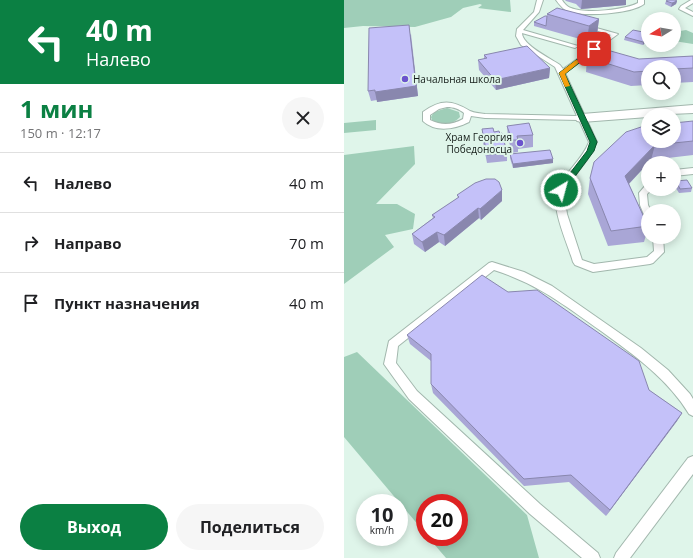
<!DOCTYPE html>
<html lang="ru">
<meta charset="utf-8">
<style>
:root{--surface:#fff;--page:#f6f6f6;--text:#202124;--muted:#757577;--line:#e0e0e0;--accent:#0b8043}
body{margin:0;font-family:"Open Sans",sans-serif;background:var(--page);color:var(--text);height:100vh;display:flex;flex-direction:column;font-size:15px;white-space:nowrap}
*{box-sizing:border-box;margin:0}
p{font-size:13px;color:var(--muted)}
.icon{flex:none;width:22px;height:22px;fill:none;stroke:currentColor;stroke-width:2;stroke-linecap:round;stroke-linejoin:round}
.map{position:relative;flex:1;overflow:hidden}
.sheet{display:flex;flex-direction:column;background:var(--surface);width:344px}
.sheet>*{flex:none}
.banner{background:#0b8043;color:#fff;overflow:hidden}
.needle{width:26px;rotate:259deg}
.tools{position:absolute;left:297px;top:12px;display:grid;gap:8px}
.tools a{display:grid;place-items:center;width:40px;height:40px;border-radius:50%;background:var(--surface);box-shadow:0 2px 10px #0003;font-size:20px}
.speed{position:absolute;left:12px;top:494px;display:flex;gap:8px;font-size:20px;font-weight:700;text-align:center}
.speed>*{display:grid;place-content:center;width:52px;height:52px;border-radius:50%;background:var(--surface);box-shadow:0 2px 10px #0003;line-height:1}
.speed small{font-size:10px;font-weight:400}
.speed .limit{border:6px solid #d22;background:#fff;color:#111}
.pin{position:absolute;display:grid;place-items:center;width:34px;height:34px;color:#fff;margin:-17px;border-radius:8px;box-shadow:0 2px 6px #0006}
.me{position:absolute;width:44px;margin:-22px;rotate:37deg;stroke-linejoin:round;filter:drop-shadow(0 0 3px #0008)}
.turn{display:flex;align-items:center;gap:14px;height:84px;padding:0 20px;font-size:18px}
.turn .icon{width:52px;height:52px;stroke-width:2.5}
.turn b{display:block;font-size:28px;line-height:34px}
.round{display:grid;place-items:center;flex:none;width:42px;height:42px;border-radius:21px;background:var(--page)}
.summary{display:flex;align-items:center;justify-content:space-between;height:68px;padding:0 20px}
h1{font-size:24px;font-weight:700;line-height:30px;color:var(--accent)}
.button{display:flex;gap:8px;margin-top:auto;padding:8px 20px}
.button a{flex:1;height:46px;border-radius:24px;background:var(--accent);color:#fff;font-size:16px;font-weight:700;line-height:46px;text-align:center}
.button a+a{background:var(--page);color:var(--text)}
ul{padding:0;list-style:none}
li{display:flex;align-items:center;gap:12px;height:60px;padding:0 20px;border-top:1px solid var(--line)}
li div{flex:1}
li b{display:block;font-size:15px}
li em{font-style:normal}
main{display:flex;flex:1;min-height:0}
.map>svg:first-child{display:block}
.green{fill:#9fceb8}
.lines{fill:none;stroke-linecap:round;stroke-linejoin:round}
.lane-casing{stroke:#a2b7ad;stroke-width:2}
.street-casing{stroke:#a2b7ad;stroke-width:2}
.lane{fill:#fff;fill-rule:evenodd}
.street{fill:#fff;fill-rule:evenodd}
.wall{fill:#a9a6d6}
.shaded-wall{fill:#8987ae}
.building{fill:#c4c1f9;stroke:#8987ae}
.route{fill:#0b8043;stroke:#07532c}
.slow{fill:#f59e0b}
.poi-dot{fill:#6b53cd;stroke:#dff5ea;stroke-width:1.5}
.labels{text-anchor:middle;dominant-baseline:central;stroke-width:4;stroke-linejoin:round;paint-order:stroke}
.far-poi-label{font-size:10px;fill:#121a16;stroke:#dff5ea;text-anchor:start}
</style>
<main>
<section class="sheet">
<div class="banner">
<div class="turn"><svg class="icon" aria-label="left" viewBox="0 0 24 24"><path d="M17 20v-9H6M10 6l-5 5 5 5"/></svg><div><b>40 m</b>Налево</div></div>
</div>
<div class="summary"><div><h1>1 мин</h1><p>150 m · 12:17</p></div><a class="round"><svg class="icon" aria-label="close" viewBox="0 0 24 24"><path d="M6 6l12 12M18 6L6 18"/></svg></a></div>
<ul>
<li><svg class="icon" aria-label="left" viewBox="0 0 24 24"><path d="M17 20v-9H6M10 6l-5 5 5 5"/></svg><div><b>Налево</b></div><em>40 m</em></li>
<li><svg class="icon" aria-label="right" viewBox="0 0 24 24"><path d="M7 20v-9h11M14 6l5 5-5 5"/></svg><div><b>Направо</b></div><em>70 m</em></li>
<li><svg class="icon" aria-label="arrive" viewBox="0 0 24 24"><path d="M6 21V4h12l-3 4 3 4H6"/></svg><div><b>Пункт назначения</b></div><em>40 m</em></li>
</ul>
<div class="button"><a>Выход</a><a>Поделиться</a></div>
</section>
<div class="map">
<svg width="349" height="558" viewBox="0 0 349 558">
<rect width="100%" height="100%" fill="#dff5ea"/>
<!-- green -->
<g class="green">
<path d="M0 0H166L167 12 134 8 138 5 136 4 119 8 107 17 71 27 19 26 0 28Z"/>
<path d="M342 30 349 33V44L330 41V32Z"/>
<path d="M103 108 115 112 116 117C109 125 96 126 88 120L87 117 90 112Z"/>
<path d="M32 120V130L0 133V123Z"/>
<path d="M70 146 71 164 32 204H53L71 214 69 229 41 235 50 247 0 284V155Z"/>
<path d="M13 352 183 515 195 558H102L84 537H115V503H81V533L0 437V357Z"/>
</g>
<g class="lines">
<defs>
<g id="lane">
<path d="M193 0H199L195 12 179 30 234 46 231 48 178 33C178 45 206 58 216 65L219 69 267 35 238 26V24L274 34 221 73 253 142 243 160 222 188 220 195 223 214 238 260 250 264 303 257 310 251 309 237H319L320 252 309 263 306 264 249 272 231 265 229 262C224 244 205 205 214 188 222 171 238 160 245 142L235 120 141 118 127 116 125 122C111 129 92 133 79 121V112C97 99 108 100 126 111 130 113 136 113 141 114L233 116 211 67 177 45 172 36 173 29 190 12ZM103 107C110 107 115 109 120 113L119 119C108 125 98 126 86 120V115L95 109Z"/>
<path d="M212 0H218C220 3 223 7 227 8 241 14 281 10 294 3V0H300V4C287 14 239 17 223 11 219 9 215 4 212 0Z"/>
<path d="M347 0H349V3L341 8 349 12V16L335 9 337 6Z"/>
<path d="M349 168V174L330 176V170Z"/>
<path d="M304 185V189H308L303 194 304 205 307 211H304V218L301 217 296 205 295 193 301 186Z"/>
<path d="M148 262 180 272 208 286 297 348 324 370 346 394 349 399V416L345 414C324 379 290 355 257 331 220 305 194 284 150 270L54 346 52 363 73 391 196 504 254 553 256 558H238L186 514 65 399 40 364 45 341 145 263Z"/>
<path d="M349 456V474L286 558H270L272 553 344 458Z"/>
</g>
<path id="street" d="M349 105V113L304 115V117L238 122 233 121 231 118 233 115 238 114Z"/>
</defs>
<!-- lane casing -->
<use href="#lane" class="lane-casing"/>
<!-- street casing -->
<use href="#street" class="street-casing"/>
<!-- lane -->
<use href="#lane" class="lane"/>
<!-- street -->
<use href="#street" class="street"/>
</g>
<!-- wall -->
<g class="wall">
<path d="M221 0H282V5L237 9 232 4 222 1Z"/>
<path d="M322 1H333L332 4 327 7 321 4Z"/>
<path d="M203 14 255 19 253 34 243 41 190 26V22L203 16Z"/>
<path d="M304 33 299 45 280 40 281 37Z"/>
<path d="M67 34 74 96 33 102V100L27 101 24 91Z"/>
<path d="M140 55 206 68 205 78 152 90 135 70 134 60 140 59Z"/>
<path d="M349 56V82L330 83V67H304V85L287 86 242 72 243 57 295 59Z"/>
<path d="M349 121V155L307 160 285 184 304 225V228L300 242 264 246 244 194 246 178Z"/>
<path d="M163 126 189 135V147L174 149V152L168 153 164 138Z"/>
<path d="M138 129 150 132 163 153V161L143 163 138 137Z"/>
<path d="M166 154 209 159V163L169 168 166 158Z"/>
<path d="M332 181 348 188 347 192 335 193 330 185Z"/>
<path d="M113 195 158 201 137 220 135 218 101 246 95 242 81 252 70 244 68 234 89 218 88 215 114 198Z"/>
<path d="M63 335 305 390 338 413 333 421 262 516 225 482 180 486 89 393 87 384V361L66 344Z"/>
</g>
<!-- shaded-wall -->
<g class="shaded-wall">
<path d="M238 0H282V5L237 9Z"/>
<path d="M333 1 332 4 327 7 328 3Z"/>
<path d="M255 19 253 34 243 41 245 26Z"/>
<path d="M65 25 74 96 33 102 31 92Z"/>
<path d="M304 38V40L299 45V42Z"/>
<path d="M206 68 205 78 152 90 151 80Z"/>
<path d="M311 145 307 160 278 191 281 176Z"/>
<path d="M209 159V163L169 168V164Z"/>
<path d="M158 190V201L137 220 136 209Z"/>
<path d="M134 208 135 218 101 246 100 235Z"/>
<path d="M93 232 95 242 81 252 78 242Z"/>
<path d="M338 413 333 421 262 516 266 510Z"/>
</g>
<!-- building -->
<g class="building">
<path d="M324 0H331L333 1 328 3 322 1Z"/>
<path d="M213 8 255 19 245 26 203 14Z"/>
<path d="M201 16H203L202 26 190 22Z"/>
<path d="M65 25 72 86 31 92V90L24 91 25 28Z"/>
<path d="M289 30 304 33V38L299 42 281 37Z"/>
<path d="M183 46 206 68 151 80 134 60 143 58 140 55Z"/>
<path d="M256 48 295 59 349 56V68L330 69V67H304V71L290 72 243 57Z"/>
<path d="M349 121V141L311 145 281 176 304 226 267 231 246 178 250 162 282 132 300 126H304V141H330V123Z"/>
<path d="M185 123 189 135 173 136 174 140H168L163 126Z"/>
<path d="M149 128 150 132 155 131 156 134 158 133 163 153 143 155 138 129Z"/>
<path d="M206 150 209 159 169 164 166 154Z"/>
<path d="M142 179H151L155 182 158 190 136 209 134 208 100 235 93 232 78 242 68 234 91 217 88 215 115 197 113 195 131 183Z"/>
<path d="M343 180 348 188 336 189 332 181Z"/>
<path d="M138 275 164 292 193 290 295 361 305 390 338 413 266 510 227 475 180 479 87 384V354L63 335Z"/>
</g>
<!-- route -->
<path class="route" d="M248 48 253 49 221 74 253 142 250 151 220 191 217 192 213 190 243 151 246 142 215 73Z"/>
<!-- slow -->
<path class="slow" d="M232 60 237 61 221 74 226 86 221 87 215 73Z"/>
<!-- markers -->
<g class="poi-dot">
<circle cx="61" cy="79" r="4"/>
<circle cx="176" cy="143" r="4"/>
</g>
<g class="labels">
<!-- far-poi labels -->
<g class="far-poi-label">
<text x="69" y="79">Начальная школа</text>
<text x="168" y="137" text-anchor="end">Храм Георгия<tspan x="168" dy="12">Победоносца</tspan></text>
</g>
</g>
</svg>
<div class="tools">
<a><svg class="needle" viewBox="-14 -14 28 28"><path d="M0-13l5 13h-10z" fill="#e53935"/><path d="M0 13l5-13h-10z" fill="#757577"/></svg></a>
<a><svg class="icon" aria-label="search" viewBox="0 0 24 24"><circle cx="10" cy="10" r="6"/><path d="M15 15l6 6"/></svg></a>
<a><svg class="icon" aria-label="layers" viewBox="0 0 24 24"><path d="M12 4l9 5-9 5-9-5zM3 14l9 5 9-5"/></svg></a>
<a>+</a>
<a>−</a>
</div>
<div class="speed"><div>10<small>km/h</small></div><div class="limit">20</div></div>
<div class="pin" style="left:250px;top:49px;background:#d93025"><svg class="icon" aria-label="arrive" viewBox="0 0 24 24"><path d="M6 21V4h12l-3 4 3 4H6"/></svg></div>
<svg class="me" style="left:217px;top:190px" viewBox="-20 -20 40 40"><circle r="17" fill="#0b8043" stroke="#fff" stroke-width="3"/><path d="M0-11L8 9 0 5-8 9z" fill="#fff"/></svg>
</div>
</main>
